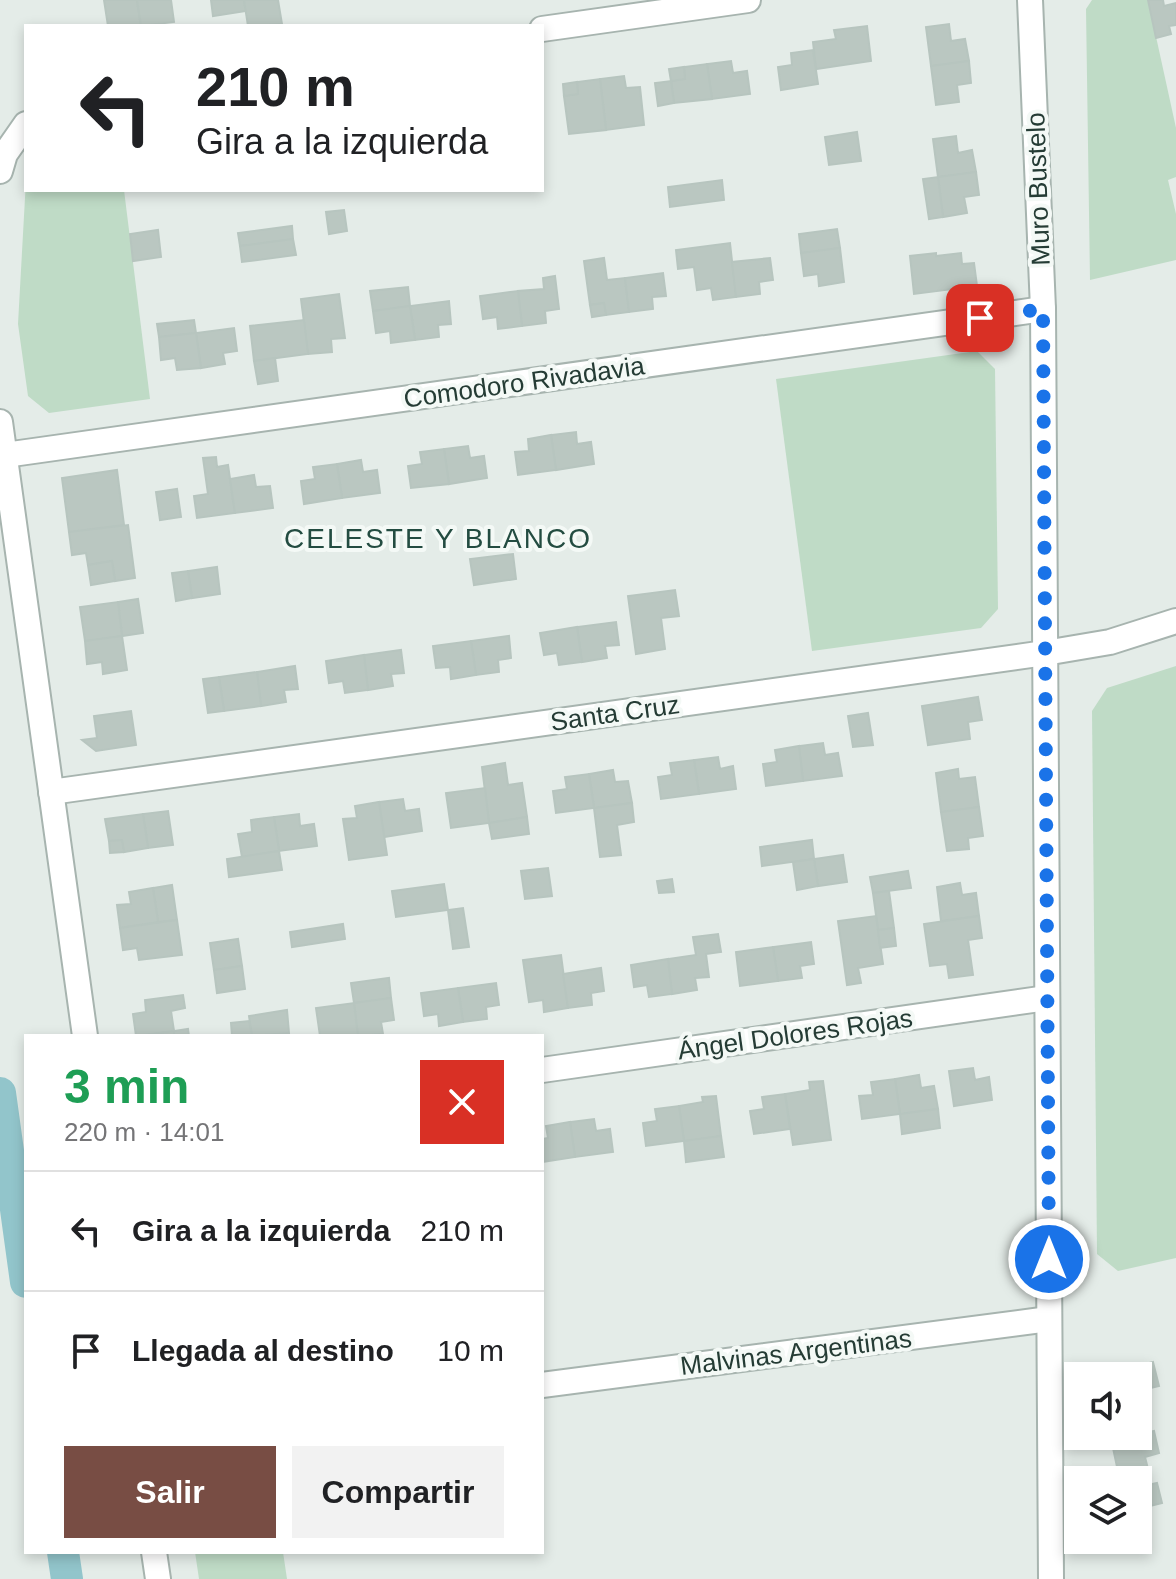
<!DOCTYPE html>
<html lang="es">
<meta charset="utf-8">
<style>
:root{--surface:#fff;--page:#f2f2f2;--text:#202124;--muted:#757577;--line:#e0e0e0;--accent:#784d44}
body{margin:0;font-family:Arial,sans-serif;background:var(--page);color:var(--text);height:100vh;display:flex;flex-direction:column;font-size:30px;white-space:nowrap}
*{box-sizing:border-box;margin:0}
p{font-size:26px;color:var(--muted)}
.icon{flex:none;width:44px;height:44px;fill:none;stroke:currentColor;stroke-width:2;stroke-linecap:round;stroke-linejoin:round}
.map{position:relative;flex:1;overflow:hidden}
.drawer{position:absolute;left:24px;top:1034px;width:520px;height:520px;display:flex;flex-direction:column;background:var(--surface);border-radius:0px;box-shadow:0 4px 12px #0003}
.drawer>*{flex:none}
.banner{position:absolute;left:24px;top:24px;width:520px;height:168px;border-radius:0px;box-shadow:0 4px 12px #0003;background:#fff;color:var(--text);overflow:hidden}
.controls{position:absolute;left:1064px;top:1362px;display:grid;gap:16px}
.controls a{display:grid;place-items:center;width:88px;height:88px;border-radius:0px;background:var(--surface);box-shadow:0 4px 12px #0003;font-size:40px}
.pin{position:absolute;display:grid;place-items:center;width:68px;height:68px;color:#fff;margin:-34px;border-radius:16px;box-shadow:0 4px 12px #0006}
.me{position:absolute;width:88px;margin:-44px;rotate:0deg;stroke-linejoin:round;filter:drop-shadow(0 0 6px #0008)}
.turn{display:flex;align-items:center;gap:28px;height:168px;padding:0 40px;font-size:36px}
.turn .icon{width:104px;height:104px;stroke-width:2.5}
.turn b{display:block;font-size:56px;line-height:68px}
.round{display:grid;place-items:center;flex:none;width:84px;height:84px;border-radius:0px;background:var(--page)}
.headline{display:flex;align-items:center;justify-content:space-between;height:136px;padding:0 40px}
h1{font-size:48px;font-weight:800;line-height:60px;color:#1e9e55}
.primary-button{display:flex;gap:16px;margin-top:auto;padding:16px 40px}
.primary-button a{flex:1;height:92px;border-radius:0px;background:var(--accent);color:#fff;font-size:32px;font-weight:800;line-height:92px;text-align:center}
.primary-button a+a{background:var(--page);color:var(--text)}
ul{padding:0;list-style:none}
li{display:flex;align-items:center;gap:24px;height:120px;padding:0 40px;border-top:2px solid var(--line)}
li div{flex:1}
li b{display:block;font-size:30px}
li em{font-style:normal}
.map>svg:first-child{display:block}
.green{fill:#bfdbc6}
.lines{fill:none;stroke-linecap:round;stroke-linejoin:round}
.canal{stroke:#92c5cb;stroke-width:32}
.building{fill:#bac7c1;stroke:#b7c5bf;stroke-width:2}
.street-casing{stroke:#a7b4af;stroke-width:28}
.street{stroke:#fff;stroke-width:24}
.route{stroke:#1a73e8;stroke-width:14;stroke-dasharray:0 25.2}
.labels{text-anchor:middle;dominant-baseline:central;stroke-width:8;stroke-linejoin:round;paint-order:stroke}
.street-label{font-size:26px;fill:#253c35;stroke:#f4f9f6}
.neighbourhood-label{font-size:28px;letter-spacing:2px;fill:#234c41;stroke:#f4f9f6}
</style>
<div class="map">
<svg width="1176" height="1579" viewBox="0 0 1176 1579">
<rect width="100%" height="100%" fill="#e4ece8"/>
<!-- green -->
<g class="green">
<path d="M1092 0H1148L1176 128V177L1168 180 1176 214V260L1090 280 1086 9Z"/>
<path d="M26 180V190H124L150 399 49 413 28 396 18 324Z"/>
<path d="M977 351 995 369 998 609 981 628 812 651 776 379Z"/>
<path d="M1176 666V1258L1118 1271 1097 1254 1092 711 1107 688Z"/>
<path d="M195 1552H283L287 1579H199Z"/>
</g>
<g class="lines">
<!-- canal -->
<g class="canal">
<path d="M0 1093 26 1282"/>
<path d="M63 1552 67 1579"/>
</g>
</g>
<!-- building -->
<g class="building">
<path d="M104 0H137L141 26H108Z"/>
<path d="M137 0H171L174 22 141 26Z"/>
<path d="M211 0H244L246 11 213 16Z"/>
<path d="M244 0H278L282 24 248 26Z"/>
<path d="M1148 0H1163L1164 6 1176 3V25L1169 26 1171 34 1156 38Z"/>
<path d="M949 24 951 41 965 39 969 61 931 66 926 27Z"/>
<path d="M867 26 871 61 816 69 813 42 836 39 834 30Z"/>
<path d="M813 50 818 84 781 90 778 67 792 65 791 53Z"/>
<path d="M731 61 733 73 747 71 750 94 712 99 707 64Z"/>
<path d="M969 61 971 83 957 85 959 102 936 105 931 66Z"/>
<path d="M707 64 712 99 674 103 671 81 685 79 684 67Z"/>
<path d="M684 67 685 79 671 81 669 69Z"/>
<path d="M624 76 626 88 640 87 644 125 606 130 600 79Z"/>
<path d="M600 79 606 130 569 134 564 96 578 94 577 82Z"/>
<path d="M671 81 674 103 658 106 655 83Z"/>
<path d="M577 82 578 94 564 96 563 84Z"/>
<path d="M857 132 861 161 829 165 825 137Z"/>
<path d="M956 136 958 153 972 150 976 172 938 177 933 139Z"/>
<path d="M976 172 979 195 964 197 967 213 943 217 938 177Z"/>
<path d="M938 177 943 217 929 219 923 179Z"/>
<path d="M722 180 724 200 670 207 668 187Z"/>
<path d="M344 210 347 231 329 234 326 212Z"/>
<path d="M292 226 293 239 240 246 238 233Z"/>
<path d="M837 229 840 248 801 253 799 234Z"/>
<path d="M158 230 161 257 133 261 130 234Z"/>
<path d="M293 239 296 255 242 262 240 246Z"/>
<path d="M730 243 736 297 713 300 711 288 697 290 694 267 678 269 676 250Z"/>
<path d="M840 248 844 282 819 286 818 274 804 276 801 253Z"/>
<path d="M936 253V256L961 253 962 264 974 263 977 286 914 294 910 256Z"/>
<path d="M604 258 607 280 625 278 629 312 606 315 604 303 590 305 584 261Z"/>
<path d="M770 258 773 280 759 282 760 294 736 297 732 262Z"/>
<path d="M663 273 666 296 652 297 653 309 629 312 625 278Z"/>
<path d="M555 276 559 309 545 311 546 323 522 326 518 291 544 289 543 278Z"/>
<path d="M408 287 410 306 373 311 370 291Z"/>
<path d="M518 291 522 326 498 329 497 317 483 319 480 296Z"/>
<path d="M339 294 345 338 331 339 332 352 308 354 301 299Z"/>
<path d="M449 301 451 324 438 325 439 337 415 340 410 306Z"/>
<path d="M604 303 606 315 592 317 590 305Z"/>
<path d="M410 306 415 340 391 343 390 331 376 333 373 311Z"/>
<path d="M194 320 196 333 159 337 157 324Z"/>
<path d="M304 320 308 354 254 361 250 326Z"/>
<path d="M234 328 237 351 223 353 225 364 201 368 196 333Z"/>
<path d="M196 333 201 368 177 370 175 358 161 360 159 337Z"/>
<path d="M275 358 278 381 258 384 254 361Z"/>
<path d="M576 432 577 444 591 442 594 464 556 470 551 435Z"/>
<path d="M551 435 556 470 518 475 515 452 529 451 528 439Z"/>
<path d="M468 446 470 458 484 456 487 478 449 484 444 449Z"/>
<path d="M444 449 449 484 411 488 408 466 422 464 420 452Z"/>
<path d="M216 457 217 467 228 465 235 513 197 518 194 496 208 494 203 458Z"/>
<path d="M361 460 363 472 377 470 380 493 342 498 337 464Z"/>
<path d="M337 464 342 498 304 504 301 481 315 479 313 467Z"/>
<path d="M117 470 124 525 69 532 62 478Z"/>
<path d="M254 475 256 487 270 486 273 508 235 513 230 479Z"/>
<path d="M177 489 181 517 160 520 156 492Z"/>
<path d="M128 525 135 578 115 581 112 561 88 565 86 553 72 555 69 532Z"/>
<path d="M513 554 516 579 474 585 470 559Z"/>
<path d="M112 561 115 581 91 585 88 565Z"/>
<path d="M217 567 220 594 192 598 188 571Z"/>
<path d="M188 571 192 598 176 601 172 573Z"/>
<path d="M675 590 679 616 661 618 665 649 636 654 628 596Z"/>
<path d="M138 599 143 633 122 636 118 602Z"/>
<path d="M118 602 122 636 85 641 80 607Z"/>
<path d="M616 622 619 645 605 646 607 658 582 662 577 627Z"/>
<path d="M577 627 582 662 559 665 557 653 544 655 540 633Z"/>
<path d="M122 636 127 670 103 674 102 662 87 664 85 641Z"/>
<path d="M509 636 511 658 498 660 499 672 476 675 471 641Z"/>
<path d="M471 641 476 675 451 679 450 667 436 668 433 646Z"/>
<path d="M401 650 404 673 391 674 393 686 368 690 364 655Z"/>
<path d="M364 655 368 690 345 693 343 681 329 683 326 661Z"/>
<path d="M295 666 298 689 284 690 286 702 261 706 257 672Z"/>
<path d="M257 672 261 706 224 711 219 677Z"/>
<path d="M219 677 224 711 208 713 203 679Z"/>
<path d="M978 697 982 720 968 722 970 739 928 745 922 706Z"/>
<path d="M131 711 136 745 96 751 82 740 97 738 94 716Z"/>
<path d="M868 713 873 745 853 747 848 716Z"/>
<path d="M823 743 825 755 838 753 842 776 803 781 799 746Z"/>
<path d="M799 746 803 781 766 786 763 764 777 762 775 750Z"/>
<path d="M718 757 720 769 733 766 736 789 699 794 694 760Z"/>
<path d="M694 760 699 794 661 799 658 777 672 775 670 763Z"/>
<path d="M505 763 508 785 522 783 527 817 489 823 482 767Z"/>
<path d="M958 769 959 779 975 777 979 807 941 812 936 773Z"/>
<path d="M613 770 615 782 628 781 632 803 594 808 589 774Z"/>
<path d="M589 774 594 808 556 813 553 791 567 789 565 777Z"/>
<path d="M485 788 489 823 451 828 446 793Z"/>
<path d="M403 799 405 811 419 809 422 831 384 837 379 802Z"/>
<path d="M379 802 387 855 349 860 343 819 357 818 355 806Z"/>
<path d="M632 803 634 822 617 825 621 855 600 857 594 808Z"/>
<path d="M979 807 983 836 968 838 969 849 947 851 941 812Z"/>
<path d="M168 811 173 845 148 848 143 814Z"/>
<path d="M143 814 148 848 124 852 122 840 109 841 105 819Z"/>
<path d="M299 814 300 826 314 824 317 846 279 851 274 817Z"/>
<path d="M274 817 279 851 242 857 238 834 252 832 251 820Z"/>
<path d="M527 817 529 834 492 839 489 823Z"/>
<path d="M122 840 124 852 110 853 109 841Z"/>
<path d="M812 840 814 859 762 866 760 847Z"/>
<path d="M279 851 282 870 229 877 227 859Z"/>
<path d="M843 855 847 882 818 886 814 859Z"/>
<path d="M814 859 818 886 797 890 793 862Z"/>
<path d="M548 868 552 896 525 899 521 871Z"/>
<path d="M908 871 911 888 873 893 870 877Z"/>
<path d="M672 879 674 892 659 893 657 881Z"/>
<path d="M960 883 962 895 976 893 979 916 941 921 937 887Z"/>
<path d="M444 884 448 910 396 917 392 891Z"/>
<path d="M172 885 177 920 158 922 153 888Z"/>
<path d="M153 888 158 922 120 928 117 905 131 904 129 892Z"/>
<path d="M889 891 894 928 878 930 873 893Z"/>
<path d="M463 908 469 947 453 949 448 910Z"/>
<path d="M876 916 883 964 858 968 861 983 847 985 838 921Z"/>
<path d="M979 916 982 938 968 940 973 975 949 978 947 964 930 966 924 924Z"/>
<path d="M177 920 182 955 139 960 137 948 123 950 120 928Z"/>
<path d="M343 924 345 939 292 947 290 932Z"/>
<path d="M894 928 896 946 880 948 878 930Z"/>
<path d="M718 934 721 952 706 954 709 977 695 978 697 990 672 994 668 959 696 955 693 937Z"/>
<path d="M238 939 242 966 214 970 210 943Z"/>
<path d="M811 942 814 964 800 966 802 978 778 981 773 947Z"/>
<path d="M773 947 778 981 740 986 736 952Z"/>
<path d="M561 955 568 1008 544 1012 543 1000 529 1002 523 960Z"/>
<path d="M668 959 672 994 649 997 647 985 634 987 631 965Z"/>
<path d="M242 966 245 989 217 993 214 970Z"/>
<path d="M601 968 604 991 591 993 592 1005 568 1008 563 974Z"/>
<path d="M389 978 391 998 354 1003 351 983Z"/>
<path d="M496 983 499 1005 486 1007 487 1019 463 1022 458 988Z"/>
<path d="M458 988 463 1022 439 1026 438 1014 424 1016 421 993Z"/>
<path d="M183 995 185 1008 171 1011 174 1031 136 1036 133 1014 146 1012 145 1000Z"/>
<path d="M391 998 394 1020 381 1022 383 1034 358 1036 354 1003Z"/>
<path d="M354 1003 358 1036H320L316 1008Z"/>
<path d="M287 1010 289 1033 252 1036 249 1016Z"/>
<path d="M249 1021 252 1036H232L231 1023Z"/>
<path d="M188 1029 189 1036H174V1031Z"/>
<path d="M174 1031V1036H141Z"/>
<path d="M973 1068 975 1080 989 1077 992 1100 954 1106 949 1071Z"/>
<path d="M919 1075 921 1088 934 1086 938 1109 900 1114 895 1079Z"/>
<path d="M895 1079 900 1114 862 1119 859 1096 873 1095 871 1082Z"/>
<path d="M823 1081 831 1140 793 1145 785 1094 810 1090 809 1082Z"/>
<path d="M785 1094 790 1129 754 1134 750 1111 764 1109 762 1097Z"/>
<path d="M716 1096 721 1136 684 1141 679 1106 703 1102 702 1097Z"/>
<path d="M679 1106 684 1141 646 1146 643 1123 657 1121 655 1109Z"/>
<path d="M938 1109 940 1128 902 1134 900 1114Z"/>
<path d="M594 1119 596 1131 610 1129 613 1152 575 1157 570 1122Z"/>
<path d="M570 1122 575 1157 542 1162V1139L548 1138 546 1126Z"/>
<path d="M721 1136 724 1157 686 1162 684 1141Z"/>
<path d="M1153 1362 1159 1386 1146 1389 1148 1401 1138 1404V1376H1129L1127 1369Z"/>
<path d="M1154 1431 1159 1453 1145 1457 1148 1469 1119 1476 1113 1448 1128 1444 1127 1437Z"/>
<path d="M1140 1472 1143 1486 1157 1483 1162 1503 1138 1509V1480L1110 1478Z"/>
</g>
<g class="lines">
<defs>
<g id="street">
<path d="M1030 0 1043 309 1051 1579"/>
<path d="M542 29 748 0"/>
<path d="M0 171 5 154 26 124"/>
<path d="M0 422 85 1036"/>
<path d="M5 455 1043 309"/>
<path d="M51 792 1045 653 1110 642 1176 621"/>
<path d="M542 1070 1047 998"/>
<path d="M542 1385 1049 1319"/>
<path d="M154 1552 158 1579"/>
</g>
</defs>
<!-- street casing -->
<use href="#street" class="street-casing"/>
<!-- street -->
<use href="#street" class="street"/>
</g>
<g class="lines">
<!-- route -->
<path class="route" d="M980 318 1043 309 1049 1259"/>
</g>
<g class="labels">
<!-- street labels -->
<g class="street-label">
<text transform="translate(1038 189) rotate(-92)">Muro Bustelo</text>
<text transform="translate(524 382) rotate(-8)">Comodoro Rivadavia</text>
<text transform="translate(615 713) rotate(-8)">Santa Cruz</text>
<text transform="translate(795 1034) rotate(-8)">Ángel Dolores Rojas</text>
<text transform="translate(796 1352) rotate(-7)">Malvinas Argentinas</text>
</g>
<!-- neighbourhood labels -->
<g class="neighbourhood-label">
<text x="438" y="538">CELESTE Y BLANCO</text>
</g>
</g>
</svg>
<div class="controls">
<a><svg class="icon" aria-label="sound" viewBox="0 0 24 24"><path d="M4 9h4l5-4v14l-5-4H4zM17 9q2 3 0 6"/></svg></a>
<a><svg class="icon" aria-label="layers" viewBox="0 0 24 24"><path d="M12 4l9 5-9 5-9-5zM3 14l9 5 9-5"/></svg></a>
</div>
<div class="pin" style="left:980px;top:318px;background:#d93025"><svg class="icon" aria-label="arrive" viewBox="0 0 24 24"><path d="M6 21V4h12l-3 4 3 4H6"/></svg></div>
<svg class="me" style="left:1049px;top:1259px" viewBox="-20 -20 40 40"><circle r="17" fill="#1a73e8" stroke="#fff" stroke-width="3"/><path d="M0-11L8 9 0 5-8 9z" fill="#fff"/></svg>
<div class="banner">
<div class="turn"><svg class="icon" aria-label="left" viewBox="0 0 24 24"><path d="M17 20v-9H6M10 6l-5 5 5 5"/></svg><div><b>210 m</b>Gira a la izquierda</div></div>
</div>
<section class="drawer">
<div class="headline"><div><h1>3 min</h1><p>220 m · 14:01</p></div><a class="round" style="background:#d93025;color:#fff"><svg class="icon" aria-label="close" viewBox="0 0 24 24"><path d="M6 6l12 12M18 6L6 18"/></svg></a></div>
<ul>
<li><svg class="icon" aria-label="left" viewBox="0 0 24 24"><path d="M17 20v-9H6M10 6l-5 5 5 5"/></svg><div><b>Gira a la izquierda</b></div><em>210 m</em></li>
<li><svg class="icon" aria-label="arrive" viewBox="0 0 24 24"><path d="M6 21V4h12l-3 4 3 4H6"/></svg><div><b>Llegada al destino</b></div><em>10 m</em></li>
</ul>
<div class="primary-button"><a>Salir</a><a>Compartir</a></div>
</section>
</div>
